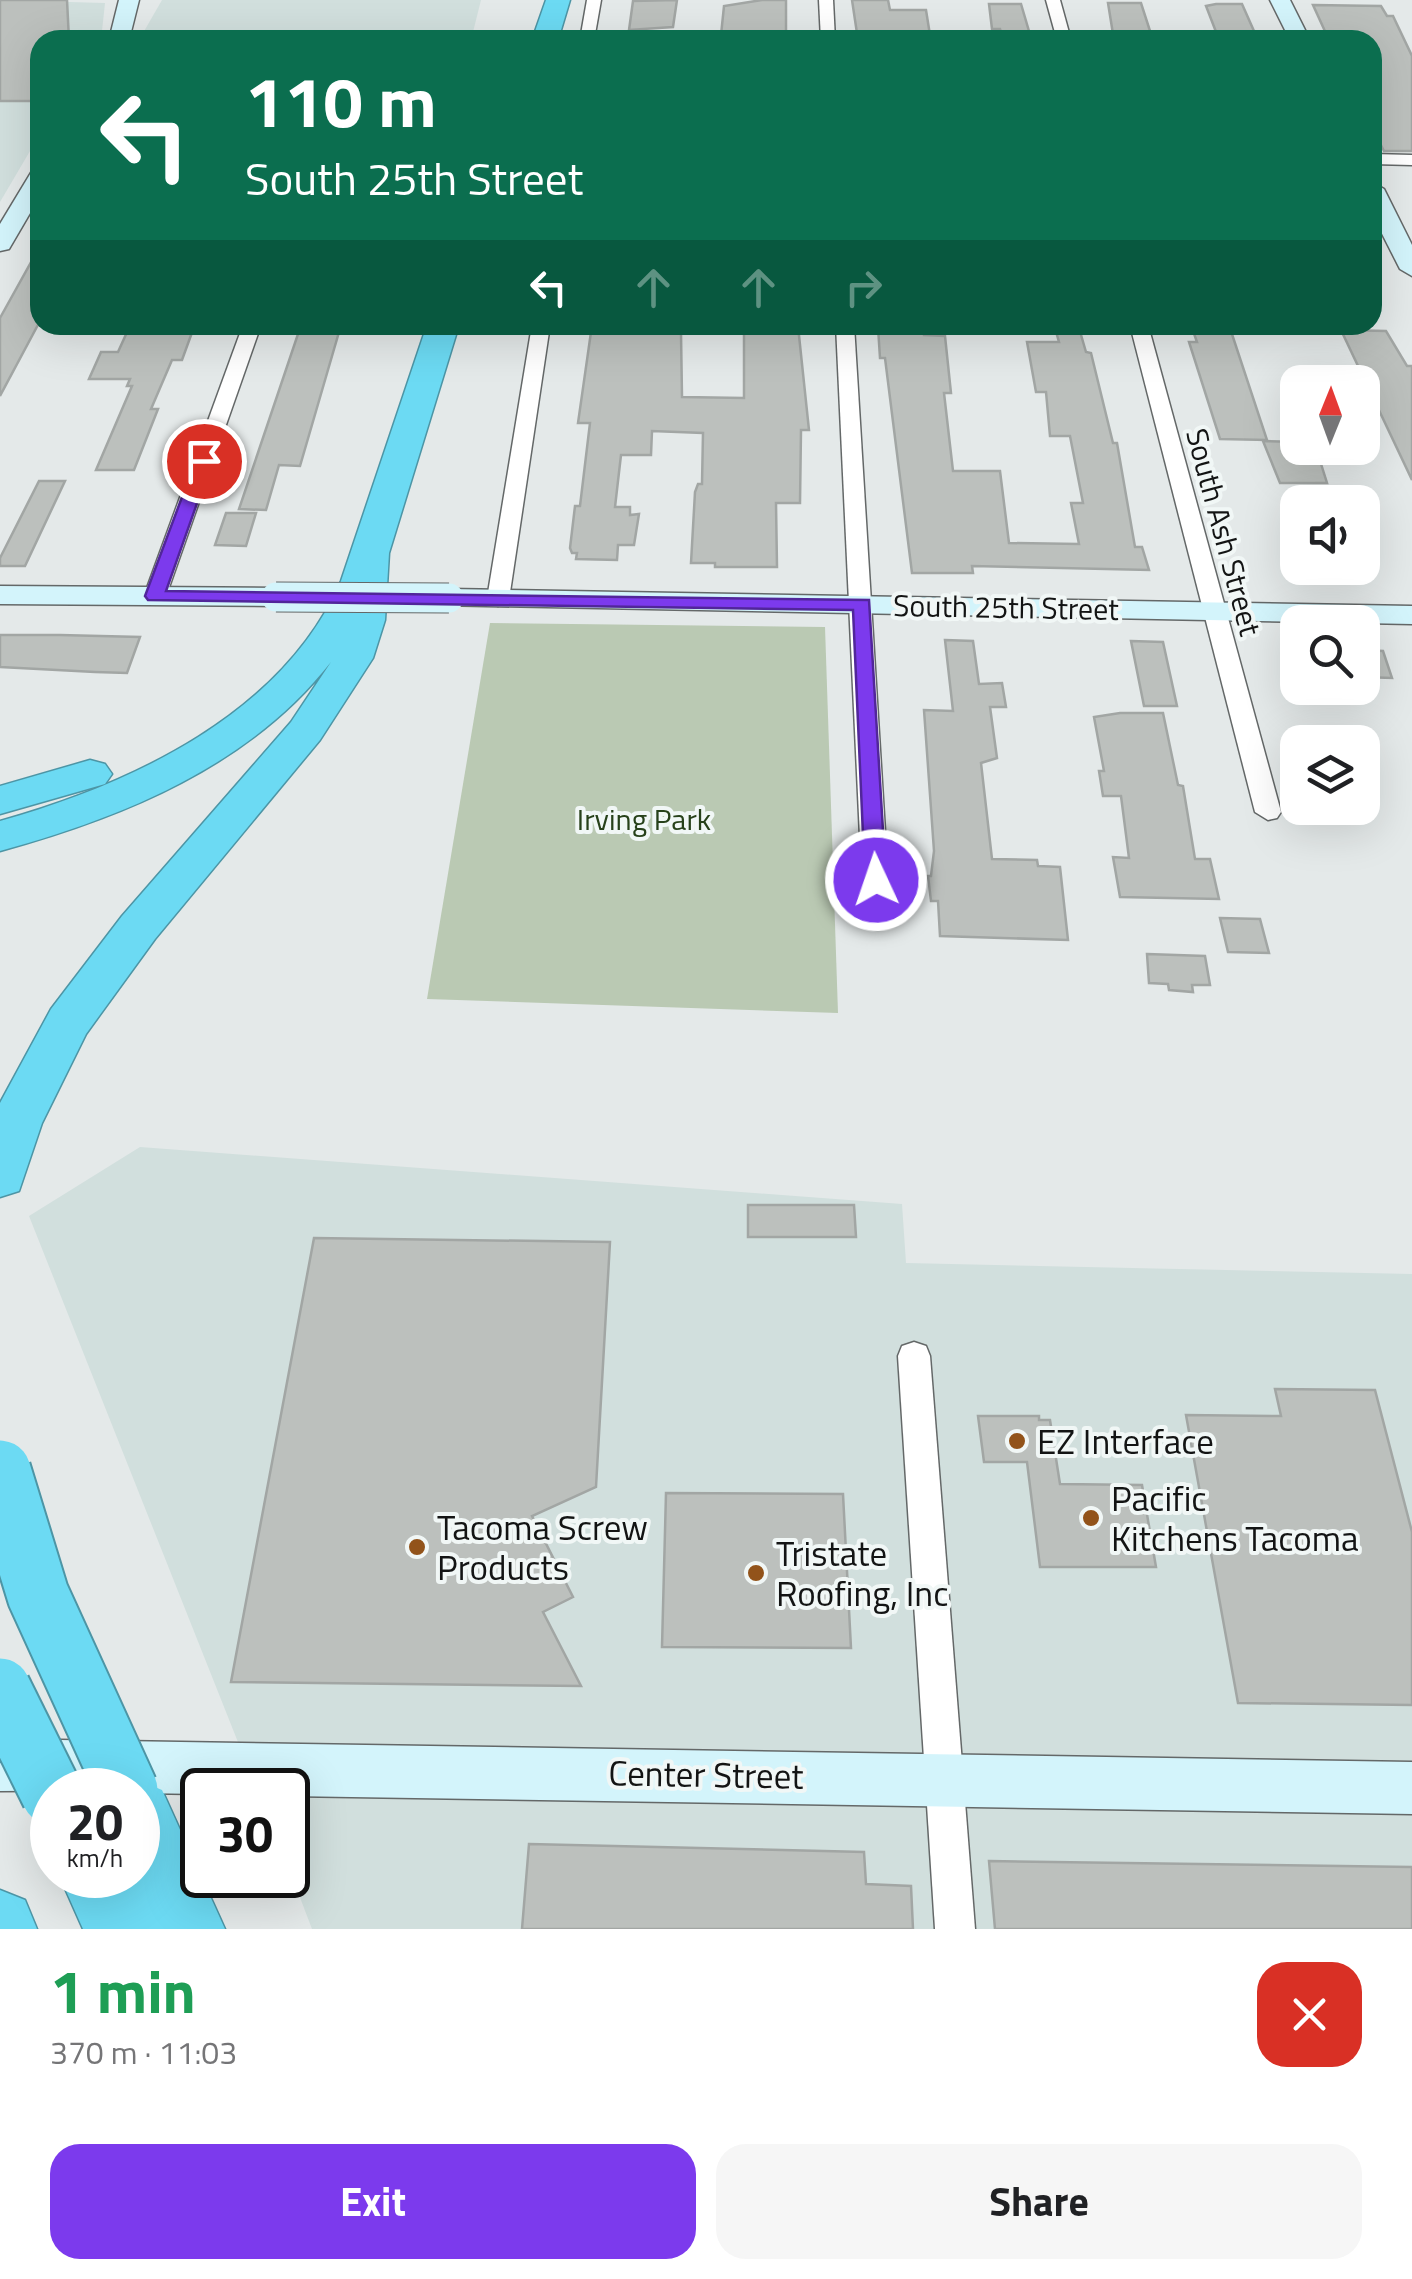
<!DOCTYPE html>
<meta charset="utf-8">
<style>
:root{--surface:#fff;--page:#f6f6f6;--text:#202124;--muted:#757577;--accent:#7c3aed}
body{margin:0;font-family:"Titillium Web",sans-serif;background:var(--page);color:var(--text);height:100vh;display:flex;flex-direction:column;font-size:38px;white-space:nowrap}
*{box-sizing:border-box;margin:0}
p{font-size:32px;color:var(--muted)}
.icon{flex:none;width:55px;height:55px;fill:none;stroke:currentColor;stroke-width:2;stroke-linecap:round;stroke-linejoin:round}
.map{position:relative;height:1929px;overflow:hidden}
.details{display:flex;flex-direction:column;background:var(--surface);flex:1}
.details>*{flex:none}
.banner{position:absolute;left:30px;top:30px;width:1352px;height:305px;border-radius:30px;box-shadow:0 10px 40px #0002;background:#0b6e4f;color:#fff;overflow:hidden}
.needle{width:65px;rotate:1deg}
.controls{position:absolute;left:1280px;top:365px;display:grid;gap:20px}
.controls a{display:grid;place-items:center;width:100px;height:100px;border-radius:20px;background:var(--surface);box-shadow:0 10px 40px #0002;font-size:50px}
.speed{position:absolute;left:30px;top:1768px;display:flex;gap:20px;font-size:50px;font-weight:700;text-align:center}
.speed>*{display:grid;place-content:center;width:130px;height:130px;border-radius:50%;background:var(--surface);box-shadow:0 10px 40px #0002;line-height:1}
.speed small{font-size:25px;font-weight:400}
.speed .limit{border:5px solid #111;border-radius:15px;background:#fff;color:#111}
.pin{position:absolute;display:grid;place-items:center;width:85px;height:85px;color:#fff;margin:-42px;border:5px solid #fff;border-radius:50%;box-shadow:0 2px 10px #0007}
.me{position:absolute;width:110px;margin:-55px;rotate:357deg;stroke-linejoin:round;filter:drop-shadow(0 0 8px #0008)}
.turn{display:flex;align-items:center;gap:35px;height:210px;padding:0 50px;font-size:45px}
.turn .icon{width:130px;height:130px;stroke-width:2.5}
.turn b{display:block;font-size:70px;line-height:85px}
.lanes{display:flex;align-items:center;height:95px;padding:0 50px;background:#0003;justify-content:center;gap:50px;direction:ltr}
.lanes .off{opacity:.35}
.round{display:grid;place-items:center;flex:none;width:105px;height:105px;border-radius:30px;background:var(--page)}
.head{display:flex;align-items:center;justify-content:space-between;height:170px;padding:0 50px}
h1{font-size:60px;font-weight:700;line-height:75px;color:#1e9e55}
.primary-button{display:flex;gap:20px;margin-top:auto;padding:20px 50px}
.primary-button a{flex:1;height:115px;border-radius:30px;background:var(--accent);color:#fff;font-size:40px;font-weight:700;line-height:115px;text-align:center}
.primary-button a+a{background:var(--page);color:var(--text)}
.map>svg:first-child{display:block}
.built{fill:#d1dfdd}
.green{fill:#bac9b3}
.building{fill:#bcc0bd;stroke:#a2a6a4;stroke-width:2.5}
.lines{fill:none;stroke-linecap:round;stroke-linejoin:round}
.street-casing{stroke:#646868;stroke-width:3}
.secondary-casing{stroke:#646868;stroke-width:3}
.highway-casing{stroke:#4d95a5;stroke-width:3}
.street{fill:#fff;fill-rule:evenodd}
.secondary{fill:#d3f4fb;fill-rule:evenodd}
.highway{fill:#6cdaf3;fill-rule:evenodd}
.secondary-bridge-casing{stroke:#646868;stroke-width:31;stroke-linecap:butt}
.highway-bridge-casing{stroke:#4d95a5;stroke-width:65;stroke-linecap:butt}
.secondary-bridge{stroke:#d3f4fb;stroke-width:29}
.highway-bridge{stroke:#6cdaf3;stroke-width:61}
.route{fill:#7c3aed;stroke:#51269a;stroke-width:2.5}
.poi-dot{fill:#92531a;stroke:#f1f7f6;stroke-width:4}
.labels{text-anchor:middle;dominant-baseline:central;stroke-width:8;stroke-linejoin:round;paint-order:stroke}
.street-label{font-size:30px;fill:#131414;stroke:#f1f7f6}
.park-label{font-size:30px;fill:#27411a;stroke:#f1f7f6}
.near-poi-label{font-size:35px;fill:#131414;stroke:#f1f7f6;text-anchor:start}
.near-street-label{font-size:35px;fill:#131414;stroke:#f1f7f6}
</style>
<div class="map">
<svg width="1412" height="1929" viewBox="0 0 1412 1929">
<rect width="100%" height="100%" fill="#e4e9e9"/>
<!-- built -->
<g class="built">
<path d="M0 0 105 3 102 31 97 40H40V134L0 202Z"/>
<path d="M162 0H481L471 40H139Z"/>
<path d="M140 1147 902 1204 906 1263 1412 1274V1929H312L288 1866V1790H257L29 1216Z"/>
</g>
<!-- green -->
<path class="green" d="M490 623 825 627 838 1013 427 999Z"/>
<!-- building -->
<g class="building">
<path d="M0 0H67L69 40H40V101H0Z"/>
<path d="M677 0 673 27 629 30 633 1Z"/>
<path d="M762 0H786V36L721 35 724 6Z"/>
<path d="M852 0H888L890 10H926L930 35H886V40H858Z"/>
<path d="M1108 3H1141L1151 34H1113Z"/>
<path d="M989 4H1021L1031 38H1003L1000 29H992Z"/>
<path d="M1216 4H1242L1258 40 1218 37 1206 6Z"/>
<path d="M1313 5 1381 6 1387 16H1393L1412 56V151H1384L1372 128V40H1329Z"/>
<path d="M40 246V321L0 396V318Z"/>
<path d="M592 325H667L673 328V333H681L682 397 744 398V333H752V325L798 326 809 430H801L800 503H776L777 567H715V563H691L695 492 698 484H702L703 433 652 431 651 455H621L615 507H630V515L639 514 634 545H618L617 560 576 559 577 553H572L570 548 575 506H580L590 423H578Z"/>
<path d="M882 325H923L924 335 945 336 951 393H944L953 471H1000L1009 543 1079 544 1071 503H1083L1070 436H1050L1046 392H1036L1027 342H1059L1055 328H1079L1086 352 1091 353 1113 443H1117L1135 547H1142L1149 570 972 566 973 573H912L885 358H880L878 327Z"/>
<path d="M1191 325H1229L1267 440 1220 439 1189 342H1197Z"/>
<path d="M152 327H194L182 360H172L151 409H158L134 470H96L132 386H127L130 379H89L101 352H118L128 330H151Z"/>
<path d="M1341 330 1386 331 1407 366H1412V480Z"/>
<path d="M299 331 339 332 300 466 279 465 266 510 239 509Z"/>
<path d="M1263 441 1298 442V448H1316L1327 483H1280Z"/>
<path d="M39 481H65L25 566H0V558Z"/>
<path d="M226 513H256L246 546 215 545Z"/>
<path d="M0 635H60L140 637 127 673 95 672 0 667Z"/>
<path d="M945 640 973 641 979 684 1002 683 1006 707H990L997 758 981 763 992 859 1037 860 1038 866 1060 867 1068 940 940 936 938 901H931L928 876H931L934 851 924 710 953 711Z"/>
<path d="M1131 641 1163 642 1177 706H1144Z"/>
<path d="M1362 650 1383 651 1392 678 1362 677Z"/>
<path d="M1120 713H1163L1178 785 1183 786 1195 859H1210L1219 899 1120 897 1113 857 1129 858 1121 796H1103L1099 771H1104L1094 717Z"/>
<path d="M1220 918 1260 919 1269 953 1228 952Z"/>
<path d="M1147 954 1205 956 1210 985H1192L1193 992 1169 990 1168 984 1149 983Z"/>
<path d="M748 1205H854L856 1237H748Z"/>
<path d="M314 1238 610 1242 596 1487 532 1516 573 1597 543 1612 581 1686 231 1682Z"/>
<path d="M1275 1389 1375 1390 1412 1532V1705L1238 1703 1186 1415 1281 1416Z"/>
<path d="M978 1416H1039V1420H1050L1060 1484 1142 1485 1156 1567H1040L1027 1462H984Z"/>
<path d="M666 1493 843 1494 851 1648 662 1647Z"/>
<path d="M529 1844 864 1852 866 1884 911 1886 913 1929H522Z"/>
<path d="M989 1861 1412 1867V1929H995Z"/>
</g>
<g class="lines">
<defs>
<g id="street">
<path d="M587 0H601L594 40H580Z"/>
<path d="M819 0H833L835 40H821Z"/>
<path d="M1046 0H1060L1071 40H1057Z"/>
<path d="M1372 154 1412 155V165L1372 164Z"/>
<path d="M243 325H261L166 596 163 601H147L144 596Z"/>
<path d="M532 325H550L509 599 498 606 487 599Z"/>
<path d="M836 325H854L888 880 884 886H866L862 880Z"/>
<path d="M1130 325H1148L1281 812 1277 818 1268 820 1255 812Z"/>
<path d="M914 1342 926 1346 930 1356 975 1929H935L898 1356 902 1346Z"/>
</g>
<g id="secondary">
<path d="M119 0H139L129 40H109Z"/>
<path d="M1270 0H1290L1310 40H1290Z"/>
<path d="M40 169V196L9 249 0 251V224L32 171Z"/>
<path d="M1372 182 1384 189 1412 245V276L1400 269 1372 214Z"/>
<path d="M0 586 276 588 287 590 291 597 287 604 276 606 0 604Z"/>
<path d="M449 589 1412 606V624L438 605 434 598 438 591Z"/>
<path d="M0 1739 1412 1762V1814L288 1796V1790H202V1794L138 1793V1790L0 1791Z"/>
</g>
<g id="highway">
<path d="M546 0H570L558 40H532Z"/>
<path d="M427 325H459L389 553 385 620 373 658 320 740 155 939 86 1034 42 1123 19 1191 0 1197V1103L51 1009 122 916 291 722 331 662C249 766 124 817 0 851V821C132 784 283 714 341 581Z"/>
<path d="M90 760 105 764 112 774 105 784 0 814V786Z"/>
<path d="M138 1780 162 1790 225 1929H83L59 1875H130L134 1883 130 1875H138V1790H114Z"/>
<path d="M0 1890 25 1900 37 1929H0Z"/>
</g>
</defs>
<!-- street casing -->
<use href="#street" class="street-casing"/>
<!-- secondary casing -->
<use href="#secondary" class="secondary-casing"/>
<!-- highway casing -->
<use href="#highway" class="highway-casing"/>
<!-- street -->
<use href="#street" class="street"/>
<!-- secondary -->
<use href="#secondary" class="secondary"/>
<!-- highway -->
<use href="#highway" class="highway"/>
<defs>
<path id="secondary-bridge" d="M276 597 449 598"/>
<g id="highway-bridge">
<path d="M0 1471 38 1595 127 1790"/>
<path d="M0 1689 52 1794"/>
</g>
</defs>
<!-- secondary-bridge casing -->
<use href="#secondary-bridge" class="secondary-bridge-casing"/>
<!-- highway-bridge casing -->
<use href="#highway-bridge" class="highway-bridge-casing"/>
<!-- secondary-bridge -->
<use href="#secondary-bridge" class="secondary-bridge"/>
<!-- highway-bridge -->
<use href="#highway-bridge" class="highway-bridge"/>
</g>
<!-- route -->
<path class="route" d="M197 457 212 461 166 591 869 600 886 880 883 885H868L865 880 853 610 148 600 145 596Z"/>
<!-- markers -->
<g class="poi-dot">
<circle cx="1017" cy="1441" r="10"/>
<circle cx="1091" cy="1518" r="10"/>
<circle cx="417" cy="1547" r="10"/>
<circle cx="756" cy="1573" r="10"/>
</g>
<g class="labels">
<!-- street labels -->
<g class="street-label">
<text transform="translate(1224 532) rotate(75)">South Ash Street</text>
<text transform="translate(1006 607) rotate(1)">South 25th Street</text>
</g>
<!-- park labels -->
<g class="park-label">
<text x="644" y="819">Irving Park</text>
</g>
<!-- near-poi labels -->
<g class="near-poi-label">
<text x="1037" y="1441">EZ Interface</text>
<text x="1111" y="1498">Pacific<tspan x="1111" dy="40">Kitchens Tacoma</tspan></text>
<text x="437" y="1527">Tacoma Screw<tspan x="437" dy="40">Products</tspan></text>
<text x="776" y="1553">Tristate<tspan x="776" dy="40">Roofing, Inc</tspan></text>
</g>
<!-- near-street labels -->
<g class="near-street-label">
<text transform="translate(706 1774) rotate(1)">Center Street</text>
</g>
</g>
</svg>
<div class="controls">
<a><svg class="needle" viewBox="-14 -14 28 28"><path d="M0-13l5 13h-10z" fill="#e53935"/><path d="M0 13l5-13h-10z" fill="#757577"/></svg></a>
<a><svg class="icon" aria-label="sound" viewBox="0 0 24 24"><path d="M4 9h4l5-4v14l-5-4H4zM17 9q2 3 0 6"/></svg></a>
<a><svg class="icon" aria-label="search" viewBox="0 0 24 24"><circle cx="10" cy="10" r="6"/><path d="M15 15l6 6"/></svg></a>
<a><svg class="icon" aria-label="layers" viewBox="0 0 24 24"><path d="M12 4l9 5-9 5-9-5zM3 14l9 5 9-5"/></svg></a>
</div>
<div class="speed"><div>20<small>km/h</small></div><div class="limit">30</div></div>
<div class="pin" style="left:204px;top:461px;background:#d93025"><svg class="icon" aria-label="arrive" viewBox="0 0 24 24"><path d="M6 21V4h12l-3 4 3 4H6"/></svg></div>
<svg class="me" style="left:876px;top:880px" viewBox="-20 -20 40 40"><circle r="17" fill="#7c3aed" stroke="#fff" stroke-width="3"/><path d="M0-11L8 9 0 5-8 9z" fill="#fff"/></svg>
<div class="banner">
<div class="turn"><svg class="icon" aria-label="left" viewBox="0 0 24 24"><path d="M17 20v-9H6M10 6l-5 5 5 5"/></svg><div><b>110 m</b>South 25th Street</div></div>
<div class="lanes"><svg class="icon" aria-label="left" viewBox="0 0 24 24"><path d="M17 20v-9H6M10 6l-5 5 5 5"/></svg><svg class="icon off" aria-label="ahead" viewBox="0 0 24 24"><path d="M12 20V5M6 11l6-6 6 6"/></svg><svg class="icon off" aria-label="ahead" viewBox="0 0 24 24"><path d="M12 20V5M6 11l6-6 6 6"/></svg><svg class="icon off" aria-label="right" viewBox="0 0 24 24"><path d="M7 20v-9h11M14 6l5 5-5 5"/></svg></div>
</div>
</div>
<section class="details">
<div class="head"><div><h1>1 min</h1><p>370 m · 11:03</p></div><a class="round" style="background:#d93025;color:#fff"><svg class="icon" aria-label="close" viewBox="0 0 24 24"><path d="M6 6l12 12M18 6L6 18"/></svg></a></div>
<div class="primary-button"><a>Exit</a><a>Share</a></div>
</section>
